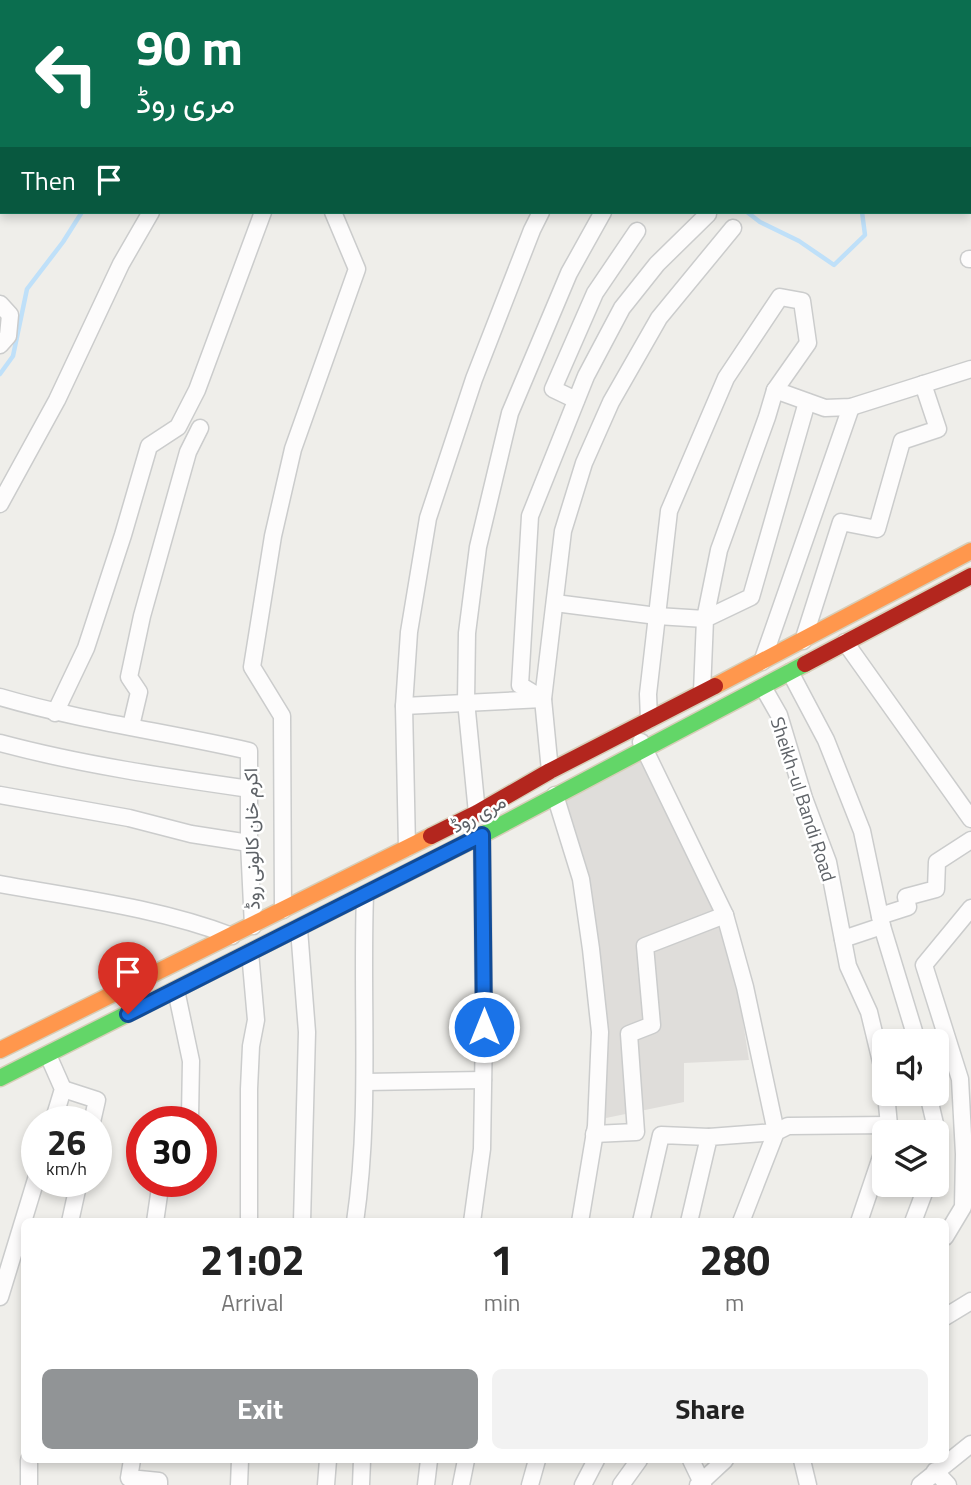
<!DOCTYPE html>
<meta charset="utf-8">
<style>
:root{--surface:#fff;--page:#f2f2f2;--text:#222;--muted:#767676;--accent:#919496}
body{margin:0;font-family:"Titillium Web",Vazirmatn,sans-serif;background:var(--page);color:var(--text);height:100vh;display:flex;flex-direction:column;font-size:26px;white-space:nowrap}
*{box-sizing:border-box;margin:0}
p{font-size:23px;color:var(--muted)}
.icon{flex:none;width:38px;height:38px;fill:none;stroke:currentColor;stroke-width:2;stroke-linecap:round;stroke-linejoin:round}
.map{position:relative;flex:1;overflow:hidden}
.drawer{position:absolute;left:21px;top:1218px;width:928px;height:245px;display:flex;flex-direction:column;background:var(--surface);border-radius:10px;box-shadow:0 4px 10px #0003}
.drawer>*{flex:none}
.hud{position:absolute;left:0px;top:0px;width:971px;height:214px;box-shadow:0 4px 10px #0003;background:#0b6e4f;color:#fff;overflow:hidden}
.fabs{position:absolute;left:872px;top:1029px;display:grid;gap:14px}
.fabs a{display:grid;place-items:center;width:77px;height:77px;border-radius:10px;background:var(--surface);box-shadow:0 4px 10px #0003;font-size:35px}
.speed{position:absolute;left:21px;top:1106px;display:flex;gap:14px;font-size:35px;font-weight:700;text-align:center}
.speed>*{display:grid;place-content:center;width:91px;height:91px;border-radius:50%;background:var(--surface);box-shadow:0 4px 10px #0003;line-height:1}
.speed small{font-size:18px;font-weight:400}
.speed .limit{border:10px solid #d22;background:#fff;color:#111}
.pin{position:absolute;display:grid;place-items:center;width:60px;height:60px;color:#fff;margin:-72px -30px;border-radius:50% 50% 50% 0;rotate:-45deg;box-shadow:0 0 7px #0007}
.pin .icon{rotate:45deg}
.me{position:absolute;width:77px;margin:-38px;rotate:0deg;stroke-linejoin:round;filter:drop-shadow(0 0 5px #0008)}
.turn{display:flex;align-items:center;gap:24px;height:147px;padding:0 21px;font-size:32px}
.turn .icon{width:91px;height:91px;stroke-width:2.5}
.turn b{display:block;font-size:49px;line-height:60px}
.then{display:flex;align-items:center;height:66px;padding:0 21px;background:#0003;gap:14px;font-size:26px}
.eta{display:flex;justify-content:space-evenly;align-items:center;height:119px;text-align:center}
.eta b{font-size:42px;font-weight:700;line-height:49px}
.cta{display:flex;gap:14px;margin-top:auto;padding:14px 21px}
.cta a{flex:1;height:80px;border-radius:10px;background:var(--accent);color:#fff;font-size:28px;font-weight:700;line-height:80px;text-align:center}
.cta a+a{background:var(--page);color:var(--text)}
.map>svg:first-child{display:block}
.industrial{fill:#dfddda}
.lines{fill:none;stroke-linecap:round;stroke-linejoin:round}
.stream{stroke:#bfe0f9;stroke-width:4.5}
.street-casing{stroke:#cbcccc;stroke-width:19}
.fast-casing{stroke:#d7ceb8;stroke-width:19}
.slow-casing{stroke:#d7ceb8;stroke-width:19}
.jam-casing{stroke:#d7ceb8;stroke-width:19}
.street{stroke:#fdfcfc;stroke-width:16}
.fast{stroke:#63d668;stroke-width:16}
.slow{stroke:#ff974d;stroke-width:16}
.jam{stroke:#b3261e;stroke-width:16}
.route-casing{stroke:#114b97;stroke-width:18}
.route{stroke:#1a73e8;stroke-width:12}
.labels{text-anchor:middle;dominant-baseline:central;stroke-width:5;stroke-linejoin:round;paint-order:stroke}
.street-label{font-size:19px;fill:#5f6368;stroke:#fff}
</style>
<div class="map">
<svg width="971" height="1485" viewBox="0 0 971 1485">
<rect width="100%" height="100%" fill="#efeeea"/>
<!-- industrial -->
<path class="industrial" d="M646 759 727 921 749 1060 684 1063V1102L606 1118 582 903 559 796Z"/>
<g class="lines">
<!-- stream -->
<g class="stream">
<path d="M299 0 301 2"/>
<path d="M236 2 241 0"/>
<path d="M970 189 971 190"/>
<path d="M747 212 760 222 799 241 834 265 865 235 862 212"/>
<path d="M0 374 13 356 27 289 63 242 82 212"/>
</g>
<defs>
<g id="street">
<path d="M354 0 356 2"/>
<path d="M678 0 690 2"/>
<path d="M49 2 50 0"/>
<path d="M337 2 338 0"/>
<path d="M419 2 432 0"/>
<path d="M970 36 971 27"/>
<path d="M0 81 2 79"/>
<path d="M970 81 971 80"/>
<path d="M969 259H971"/>
<path d="M0 304 10 315 8 336 0 345"/>
<path d="M576 400 553 389 595 293 637 231"/>
<path d="M0 504 57 400 121 264 151 212"/>
<path d="M555 603 657 616 705 619 719 550 767 417 775 390"/>
<path d="M803 641 841 522 877 529 902 441 938 429 923 384"/>
<path d="M845 642 971 819"/>
<path d="M762 662 851 407"/>
<path d="M790 672 826 740 862 831 882 926 843 939"/>
<path d="M763 687 779 715 804 798 828 862 848 966 869 1012 884 1074"/>
<path d="M702 692 705 619 751 597 807 402"/>
<path d="M0 697C82 721 166 732 249 751V843L253 926"/>
<path d="M404 706 543 699 563 531 584 463 611 402 659 318 733 228"/>
<path d="M55 713 86 648 123 535 149 446 178 427 197 390 263 212"/>
<path d="M649 720 648 694 669 511 726 378 780 297 802 301 808 343 775 390 825 408 851 407 971 369"/>
<path d="M131 726 139 692 129 677 142 616 188 452 200 428"/>
<path d="M641 742 725 915 745 987 776 1132 709 1137 689 1222"/>
<path d="M0 743C82 765 166 777 250 789"/>
<path d="M550 771 543 699 520 685 530 516 586 376 622 308 657 264 708 214"/>
<path d="M0 795 129 818 191 834 249 843"/>
<path d="M555 795 581 879 591 949 600 1032 596 1126 580 1222"/>
<path d="M477 813 466 701 467 633 478 547 510 413 569 273 603 212"/>
<path d="M407 848 404 706 409 632 428 518 474 379 532 230 541 212"/>
<path d="M0 884C77 898 159 908 232 936"/>
<path d="M283 910 282 716 252 667 273 536 293 449 357 269 333 212"/>
<path d="M880 916 908 907 906 897 936 889 937 862 971 840"/>
<path d="M882 926 917 1041"/>
<path d="M299 929 307 1032 302 1222"/>
<path d="M48 1055 63 1089 53 1122"/>
<path d="M365 1082 483 1080"/>
<path d="M63 1089 97 1100 92 1122"/>
<path d="M886 1094 889 1125 887 1132"/>
<path d="M928 1094 935 1124 934 1132"/>
<path d="M166 1122V1116L190 1117 191 1061 176 990"/>
<path d="M594 1134 636 1132 629 1034 652 1025 645 946 725 915"/>
<path d="M70 1222 79 1181"/>
<path d="M155 1222 161 1181"/>
<path d="M249 1222V1089L251 1046 256 1020 250 952"/>
<path d="M355 1222C371 1113 361 1004 365 895"/>
<path d="M472 1222 482 1149 484 1027 482 835"/>
<path d="M641 1222 661 1135 709 1137"/>
<path d="M741 1222 776 1132 788 1126 889 1125"/>
<path d="M859 1222 884 1148"/>
<path d="M913 1222 927 1185"/>
<path d="M945 1237 963 1207 964 1154 960 1079 924 965 971 908"/>
<path d="M0 1297 37 1176"/>
<path d="M945 1317 971 1301"/>
<path d="M132 1460 129 1478 159 1481V1485"/>
<path d="M691 1460 703 1485"/>
<path d="M802 1460 808 1485"/>
<path d="M935 1471 948 1485"/>
<path d="M29 1485V1460"/>
<path d="M239 1485 240 1460"/>
<path d="M326 1485 328 1460"/>
<path d="M361 1485 362 1460"/>
<path d="M426 1485 429 1460"/>
<path d="M461 1485 466 1460"/>
<path d="M530 1485 537 1460"/>
<path d="M583 1485 596 1460"/>
<path d="M621 1485 639 1460"/>
<path d="M698 1485 725 1460"/>
<path d="M920 1485 971 1444"/>
</g>
<path id="fast" d="M0 1078 482 835 805 664"/>
<g id="slow">
<path d="M715 686 971 551"/>
<path d="M0 1050 431 836"/>
</g>
<g id="jam">
<path d="M805 664 971 576"/>
<path d="M431 836 477 813 550 771 715 686"/>
</g>
</defs>
<!-- street casing -->
<use href="#street" class="street-casing"/>
<!-- fast casing -->
<use href="#fast" class="fast-casing"/>
<!-- slow casing -->
<use href="#slow" class="slow-casing"/>
<!-- jam casing -->
<use href="#jam" class="jam-casing"/>
<!-- street -->
<use href="#street" class="street"/>
<!-- fast -->
<use href="#fast" class="fast"/>
<!-- slow -->
<use href="#slow" class="slow"/>
<!-- jam -->
<use href="#jam" class="jam"/>
</g>
<g class="lines">
<defs>
<path id="route" d="M128 1014 482 835 484 1027"/>
</defs>
<!-- route casing -->
<use href="#route" class="route-casing"/>
<!-- route -->
<use href="#route" class="route"/>
</g>
<g class="labels">
<!-- street labels -->
<g class="street-label">
<text transform="translate(804 799) rotate(72)">Sheikh-ul Bandi Road</text>
<text transform="translate(478 813) rotate(-28)">مری روڈ</text>
<text transform="translate(251 839) rotate(-91)">اکرم خان کالونی روڈ</text>
</g>
</g>
</svg>
<div class="fabs">
<a><svg class="icon" aria-label="sound" viewBox="0 0 24 24"><path d="M4 9h4l5-4v14l-5-4H4zM17 9q2 3 0 6"/></svg></a>
<a><svg class="icon" aria-label="layers" viewBox="0 0 24 24"><path d="M12 4l9 5-9 5-9-5zM3 14l9 5 9-5"/></svg></a>
</div>
<div class="speed"><div>26<small>km/h</small></div><div class="limit">30</div></div>
<div class="pin" style="left:128px;top:1014px;background:#d93025"><svg class="icon" aria-label="arrive" viewBox="0 0 24 24"><path d="M6 21V4h12l-3 4 3 4H6"/></svg></div>
<svg class="me" style="left:484px;top:1027px" viewBox="-20 -20 40 40"><circle r="17" fill="#1a73e8" stroke="#fff" stroke-width="3"/><path d="M0-11L8 9 0 5-8 9z" fill="#fff"/></svg>
<div class="hud">
<div class="turn"><svg class="icon" aria-label="left" viewBox="0 0 24 24"><path d="M17 20v-9H6M10 6l-5 5 5 5"/></svg><div><b>90 m</b>مری روڈ</div></div>
<div class="then">Then<svg class="icon" aria-label="arrive" viewBox="0 0 24 24"><path d="M6 21V4h12l-3 4 3 4H6"/></svg></div>
</div>
<section class="drawer">
<div class="eta">
<div><b>21:02</b><p>Arrival</p></div>
<div><b>1</b><p>min</p></div>
<div><b>280</b><p>m</p></div>
</div>
<div class="cta"><a>Exit</a><a>Share</a></div>
</section>
</div>
